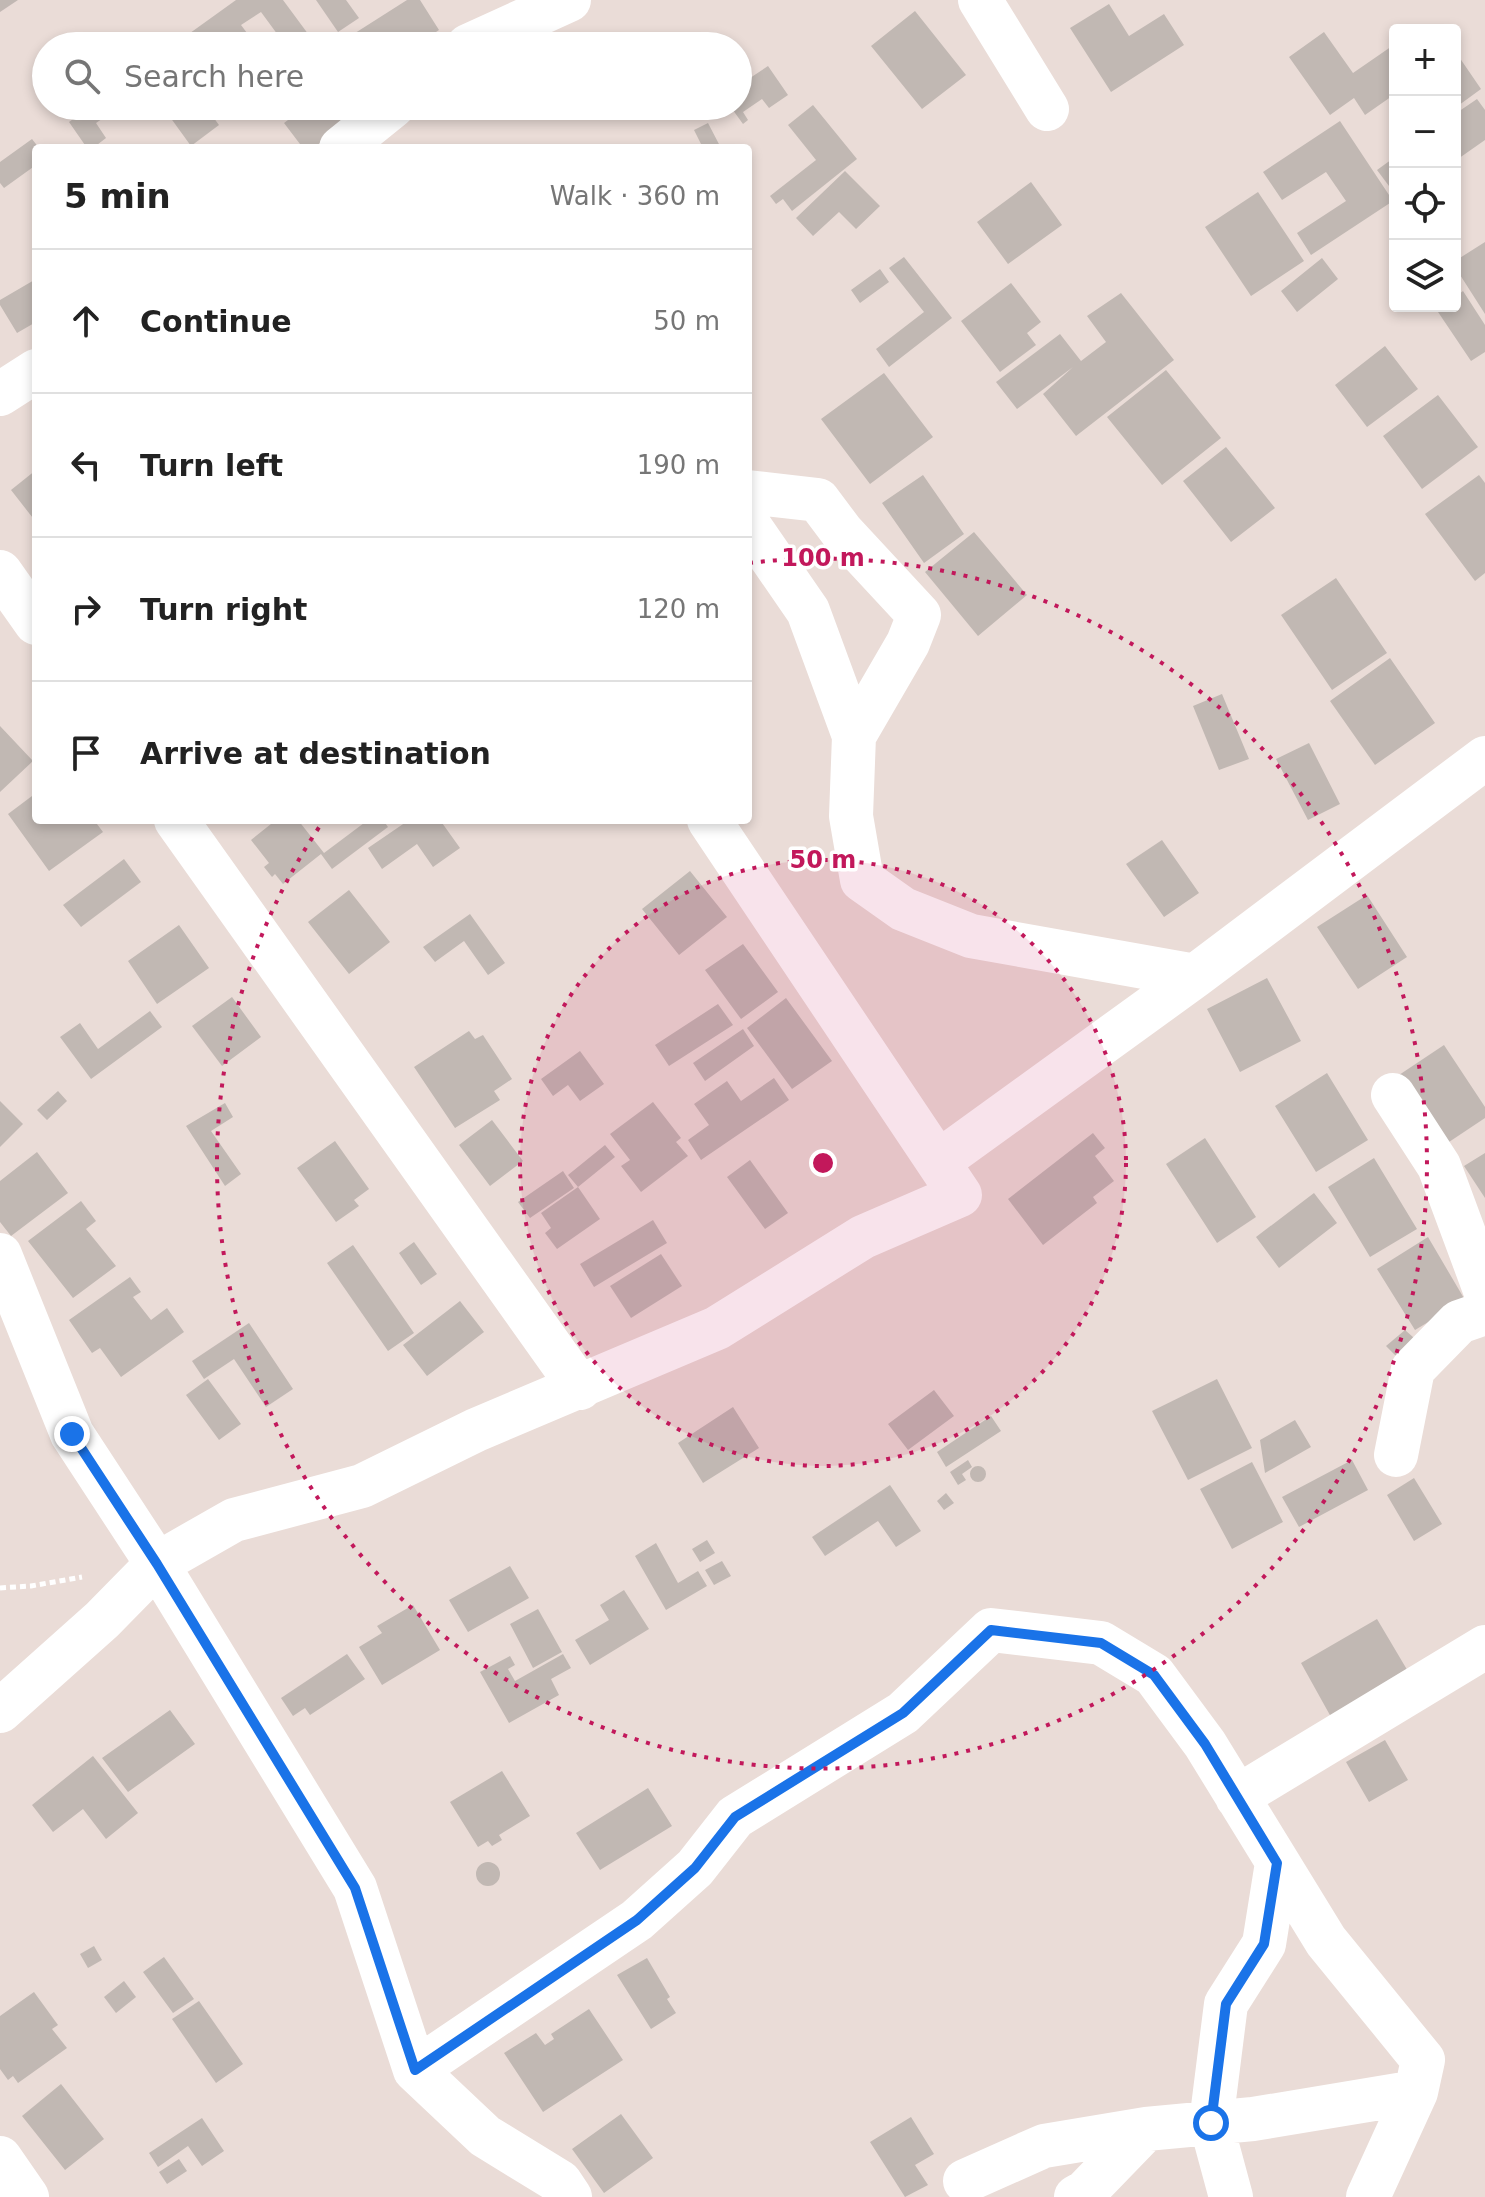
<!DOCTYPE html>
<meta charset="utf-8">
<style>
:root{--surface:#fff;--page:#f6f6f6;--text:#222;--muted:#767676;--line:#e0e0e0}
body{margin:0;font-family:"DejaVu Sans",sans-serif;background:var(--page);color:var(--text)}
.controls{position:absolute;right:24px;top:24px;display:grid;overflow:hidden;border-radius:8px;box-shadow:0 4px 12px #0003}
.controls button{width:72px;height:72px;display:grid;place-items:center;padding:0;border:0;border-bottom:2px solid var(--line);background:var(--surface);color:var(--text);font:40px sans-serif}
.stop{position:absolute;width:24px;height:24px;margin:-18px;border:6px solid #1a73e8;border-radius:50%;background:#fff}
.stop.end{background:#1a73e8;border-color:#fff;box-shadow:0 2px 8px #0008}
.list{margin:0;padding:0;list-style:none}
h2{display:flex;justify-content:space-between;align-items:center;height:104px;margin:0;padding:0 32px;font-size:34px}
h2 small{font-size:26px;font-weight:400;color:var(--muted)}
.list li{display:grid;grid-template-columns:52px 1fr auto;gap:24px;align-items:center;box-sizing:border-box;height:144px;padding:0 32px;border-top:2px solid var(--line)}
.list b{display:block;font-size:30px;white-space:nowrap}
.list em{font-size:26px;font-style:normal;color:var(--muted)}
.icon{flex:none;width:44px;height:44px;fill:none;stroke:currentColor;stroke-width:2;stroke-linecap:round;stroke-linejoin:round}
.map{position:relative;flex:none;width:1485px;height:2197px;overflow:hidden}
.search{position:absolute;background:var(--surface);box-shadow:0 4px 12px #0003;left:32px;top:32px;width:720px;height:88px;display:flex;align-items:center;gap:20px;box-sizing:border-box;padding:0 28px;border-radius:44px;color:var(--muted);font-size:30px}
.panel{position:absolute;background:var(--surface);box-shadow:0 4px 12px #0003;left:32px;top:144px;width:720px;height:680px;border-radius:8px}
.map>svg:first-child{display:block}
</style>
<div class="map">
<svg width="1485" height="2197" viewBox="0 0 1485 2197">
<rect width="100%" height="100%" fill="#eadcd7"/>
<path fill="#c1b8b3" d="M 0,0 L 18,0 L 0,12 Z
M 236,0 L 283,0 L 317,46 L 286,46 L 261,12 L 241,25 L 253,41 L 246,46 L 218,46 L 212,38 L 202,46 L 172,46 Z
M 316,0 L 346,0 L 359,18 L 338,32 Z
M 407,0 L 420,0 L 439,30 L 415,46 L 343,46 L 341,42 Z
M 1109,4 L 1129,36 L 1164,14 L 1184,45 L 1111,92 L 1070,28 Z
M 915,11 L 966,75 L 922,109 L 871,46 Z
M 1324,32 L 1353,73 L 1395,44 L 1395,94 L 1365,115 L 1354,98 L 1330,115 L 1289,57 Z
M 1455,51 L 1481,89 L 1455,108 Z
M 768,66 L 788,95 L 769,108 L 762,99 L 743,112 L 748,120 L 743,124 L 730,106 L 738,106 L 738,86 Z
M 1477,99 L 1485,110 L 1485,140 L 1455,161 L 1455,114 Z
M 813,105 L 857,159 L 792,211 L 783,199 L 776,204 L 770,196 L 816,160 L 788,125 Z
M 91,106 L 121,106 L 96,123 L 106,138 L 93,148 L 87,148 L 69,122 Z
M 122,106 L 146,106 L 148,109 L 132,119 Z
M 162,106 L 205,106 L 219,125 L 191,146 Z
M 290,106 L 361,106 L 365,111 L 313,148 L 303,148 L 284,123 L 296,114 Z
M 1340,121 L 1393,201 L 1311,255 L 1297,233 L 1346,201 L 1326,172 L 1282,200 L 1263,172 Z
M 708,123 L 721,148 L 703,148 L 694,130 Z
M 32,139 L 39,148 L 36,148 L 36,165 L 4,188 L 0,183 L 0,162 Z
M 1395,157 L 1395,194 L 1377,170 Z
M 845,171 L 880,206 L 856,229 L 839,212 L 813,236 L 796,218 Z
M 1031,182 L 1062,225 L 1008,264 L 977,222 Z
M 1258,192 L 1304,261 L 1251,296 L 1205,227 Z
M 1485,242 L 1485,314 L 1455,267 L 1455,261 Z
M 904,257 L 952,318 L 889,367 L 876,349 L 924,312 L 889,268 Z
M 1322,258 L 1338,279 L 1297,312 L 1281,291 Z
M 880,269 L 889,282 L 860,303 L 851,290 Z
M 36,279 L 36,322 L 17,333 L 0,305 L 0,300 Z
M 1011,283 L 1041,322 L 1027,333 L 1036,345 L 1000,372 L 961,321 Z
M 1463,291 L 1485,325 L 1485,352 L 1471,361 L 1436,309 L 1441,306 L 1455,306 L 1455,297 Z
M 1121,293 L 1174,360 L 1076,436 L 1043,394 L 1073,367 L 1017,409 L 996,382 L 1060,334 L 1081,361 L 1106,342 L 1087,316 Z
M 1385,346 L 1418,389 L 1367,427 L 1335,385 Z
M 1166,370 L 1221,438 L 1162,485 L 1107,417 Z
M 884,373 L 933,437 L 870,484 L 821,419 Z
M 1438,395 L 1478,447 L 1422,489 L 1383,436 Z
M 1226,447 L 1275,508 L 1231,542 L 1183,481 Z
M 36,470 L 36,522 L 11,490 Z
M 923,475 L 964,534 L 924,563 L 882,503 Z
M 1479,475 L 1485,483 L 1485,573 L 1475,581 L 1425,514 Z
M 974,532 L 1027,595 L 978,636 L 925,572 Z
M 1336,578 L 1387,653 L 1332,690 L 1281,615 Z
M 1390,658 L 1435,723 L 1375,765 L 1330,701 Z
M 1222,694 L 1249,759 L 1219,770 L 1193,706 Z
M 0,726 L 33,761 L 0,792 Z
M 1309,743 L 1340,804 L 1308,820 L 1276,759 Z
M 36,793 L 36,820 L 94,820 L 103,832 L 49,871 L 8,814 Z
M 276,820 L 298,820 L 324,853 L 368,820 L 383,820 L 388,827 L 332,869 L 321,854 L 283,884 L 275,874 L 272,877 L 264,867 L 269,863 L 251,840 Z
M 409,820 L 440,820 L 460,848 L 433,867 L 417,844 L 382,869 L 368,848 Z
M 1162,840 L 1199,893 L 1164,917 L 1126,864 Z
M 124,859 L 141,882 L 81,927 L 63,905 Z
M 690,871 L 727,917 L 679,955 L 642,909 Z
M 349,890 L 390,942 L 349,974 L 308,922 Z
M 1367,895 L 1407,957 L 1358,989 L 1317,927 Z
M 470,914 L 505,963 L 488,975 L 464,941 L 435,962 L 423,947 Z
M 179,925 L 209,968 L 157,1004 L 128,961 Z
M 743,944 L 778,992 L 741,1019 L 705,970 Z
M 1267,978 L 1301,1041 L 1240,1072 L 1207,1009 Z
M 232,997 L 261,1037 L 222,1066 L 192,1026 Z
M 786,998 L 832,1061 L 792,1089 L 747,1028 Z
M 718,1004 L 733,1025 L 669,1066 L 655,1045 Z
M 150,1011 L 162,1027 L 91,1079 L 60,1037 L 80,1023 L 98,1049 Z
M 743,1029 L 754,1046 L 705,1081 L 693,1063 Z
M 469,1031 L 475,1039 L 483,1035 L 512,1079 L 494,1091 L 500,1100 L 455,1128 L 414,1067 Z
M 1444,1045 L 1485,1107 L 1485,1118 L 1446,1144 L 1399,1075 Z
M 580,1051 L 604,1084 L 580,1101 L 568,1085 L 553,1096 L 541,1079 Z
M 1327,1073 L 1368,1140 L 1316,1172 L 1275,1106 Z
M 774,1078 L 789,1100 L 701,1160 L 688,1140 L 709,1125 L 694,1104 L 727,1081 L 741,1101 Z
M 58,1091 L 67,1101 L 47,1120 L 37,1110 Z
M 0,1101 L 23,1124 L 0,1147 Z
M 653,1102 L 681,1138 L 676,1142 L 688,1156 L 641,1192 L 621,1166 L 630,1160 L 610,1134 Z
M 225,1103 L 233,1117 L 211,1131 L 241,1174 L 225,1186 L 186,1126 Z
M 492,1120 L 523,1161 L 490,1186 L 459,1145 Z
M 1093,1133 L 1105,1148 L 1095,1156 L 1114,1181 L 1093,1197 L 1097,1203 L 1043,1245 L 1008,1199 Z
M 1205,1138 L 1256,1217 L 1217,1243 L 1166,1164 Z
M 335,1141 L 369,1189 L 354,1200 L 359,1206 L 336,1222 L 297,1168 Z
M 605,1145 L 615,1157 L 578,1187 L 568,1175 Z
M 37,1152 L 68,1193 L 11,1236 L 0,1222 L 0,1181 Z
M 1485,1153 L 1485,1198 L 1464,1166 Z
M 1374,1158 L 1417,1229 L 1370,1257 L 1328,1187 Z
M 750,1160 L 788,1213 L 765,1229 L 727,1177 Z
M 563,1171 L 574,1188 L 530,1218 L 518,1202 Z
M 578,1187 L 600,1219 L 557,1249 L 545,1233 L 551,1228 L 541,1213 Z
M 1314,1193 L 1337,1223 L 1279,1268 L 1256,1237 Z
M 81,1201 L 96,1221 L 86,1229 L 116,1266 L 73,1298 L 28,1241 Z
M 653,1220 L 667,1243 L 594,1287 L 580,1264 Z
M 1428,1237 L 1465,1300 L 1415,1330 L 1377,1269 Z
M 414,1242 L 437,1274 L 421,1285 L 399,1253 Z
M 353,1245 L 414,1333 L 388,1351 L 327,1263 Z
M 661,1254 L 682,1286 L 631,1318 L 610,1286 Z
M 130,1277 L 141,1292 L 133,1297 L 151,1320 L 167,1308 L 184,1332 L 121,1377 L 100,1348 L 92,1353 L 69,1320 Z
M 460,1301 L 484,1332 L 427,1376 L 403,1345 Z
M 249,1323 L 293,1389 L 266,1407 L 234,1359 L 204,1379 L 192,1361 Z
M 1405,1330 L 1422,1345 L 1401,1361 L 1386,1346 Z
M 208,1379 L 241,1424 L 219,1440 L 186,1395 Z
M 1217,1379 L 1252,1448 L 1188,1480 L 1152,1411 Z
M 934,1390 L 954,1416 L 908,1450 L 888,1424 Z
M 733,1407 L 759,1448 L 703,1483 L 678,1443 Z
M 991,1416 L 1001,1431 L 946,1467 L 937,1452 Z
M 1295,1420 L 1311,1447 L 1265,1473 L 1260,1440 Z
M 968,1460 L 972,1467 L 962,1474 L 966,1480 L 958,1485 L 950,1472 Z
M 1352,1460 L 1368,1490 L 1299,1527 L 1282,1497 Z
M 1252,1462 L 1283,1522 L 1232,1549 L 1200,1489 Z
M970 1474a8 8 0 1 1 16 0a8 8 0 1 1-16 0Z
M 1414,1478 L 1442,1524 L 1414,1541 L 1387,1495 Z
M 890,1485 L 921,1531 L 896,1547 L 878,1521 L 825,1556 L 812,1537 Z
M 946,1493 L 954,1503 L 944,1510 L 937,1501 Z
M 707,1540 L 715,1553 L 700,1562 L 692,1549 Z
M 656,1543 L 678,1583 L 698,1571 L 707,1586 L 666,1610 L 635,1556 Z
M 722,1561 L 731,1576 L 714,1585 L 705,1570 Z
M 510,1566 L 529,1598 L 468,1632 L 449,1600 Z
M 624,1590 L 649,1629 L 590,1665 L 575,1640 L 609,1620 L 600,1605 Z
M 413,1605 L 440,1650 L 382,1685 L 359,1647 L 382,1633 L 377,1626 Z
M 538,1609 L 562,1652 L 533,1668 L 510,1624 Z
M 1377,1619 L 1409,1673 L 1331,1717 L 1301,1663 Z
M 347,1654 L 365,1679 L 310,1715 L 305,1708 L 293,1716 L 281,1698 Z
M 563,1654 L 571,1668 L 551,1679 L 559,1695 L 509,1723 L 480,1672 L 510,1656 L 515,1665 L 508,1669 L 515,1681 Z
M 170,1710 L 195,1744 L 128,1792 L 102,1758 Z
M 1385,1740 L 1408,1780 L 1369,1802 L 1346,1762 Z
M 93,1756 L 138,1813 L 106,1839 L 83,1809 L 53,1832 L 32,1805 Z
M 502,1771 L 530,1816 L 499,1835 L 502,1840 L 492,1846 L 488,1841 L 478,1847 L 450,1802 Z
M 648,1788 L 672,1826 L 600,1870 L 576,1833 Z
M476 1874a12 12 0 1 1 24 0a12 12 0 1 1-24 0Z
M 94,1946 L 102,1960 L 88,1968 L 80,1954 Z
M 164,1957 L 194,1999 L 173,2013 L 143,1972 Z
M 647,1958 L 670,1997 L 667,1999 L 676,2013 L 651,2029 L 617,1975 Z
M 124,1981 L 136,1997 L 116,2013 L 104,1997 Z
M 34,1992 L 58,2025 L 52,2029 L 67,2048 L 18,2083 L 13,2076 L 8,2080 L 0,2069 L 0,2016 Z
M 199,2001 L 243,2064 L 216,2083 L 172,2019 Z
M 589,2009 L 623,2060 L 543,2112 L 504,2053 L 536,2033 L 545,2045 L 554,2039 L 551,2034 Z
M 61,2084 L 104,2139 L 65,2170 L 22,2116 Z
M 621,2114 L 653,2158 L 604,2193 L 572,2149 Z
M 911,2117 L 934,2154 L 915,2165 L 928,2185 L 905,2197 L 870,2142 Z
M 202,2118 L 224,2151 L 202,2166 L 188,2146 L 158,2167 L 149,2153 Z
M 179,2159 L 187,2171 L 167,2184 L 159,2172 Z"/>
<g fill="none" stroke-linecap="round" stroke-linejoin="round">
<path stroke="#fff" stroke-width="5" stroke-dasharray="6 4" stroke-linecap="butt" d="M 0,1588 L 31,1586 L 82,1577"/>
<path stroke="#fff" stroke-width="44" d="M 980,0 L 1047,109
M 468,46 L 569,0
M 341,148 L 393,106
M 0,394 L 36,371
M 748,492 L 818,500 L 842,532 L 919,615 L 908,643 L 854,736
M 748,524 L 808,611 L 854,736 L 851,816 L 862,880 L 903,909 L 971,936 L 1195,976
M 0,572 L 36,623
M 176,820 L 580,1388
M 1393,1095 L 1439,1166 L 1485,1290
M 938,1162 L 1195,976 L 1485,758
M 0,1255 L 72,1434 L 157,1564 L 355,1888 L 415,2070 L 485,2136 L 560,2182 L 570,2197
M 1396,1455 L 1413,1369 L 1459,1322 L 1485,1313
M 0,1711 L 102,1620 L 157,1564 L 234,1520 L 362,1486 L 476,1430 L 717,1328 L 863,1237 L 960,1195 L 709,820
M 1237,1797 L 1485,1647
M 415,2070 L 637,1920 L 695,1868 L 735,1817 L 903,1713 L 991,1630 L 1101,1643 L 1154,1675 L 1205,1744 L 1326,1941 L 1423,2060 L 1416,2092 L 1253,2119 L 1146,2129 L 1044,2146 L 965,2181
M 0,2158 L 27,2197
M 1076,2197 L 1085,2192 L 1146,2129
M 1231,2197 L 1211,2123 L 1226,2004 L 1264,1944 L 1277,1863
M 1368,2197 L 1416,2092"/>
</g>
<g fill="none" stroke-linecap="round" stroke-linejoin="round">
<path stroke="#1a73e8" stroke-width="10" d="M 72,1434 L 157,1564 L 355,1888 L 415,2070 L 637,1920 L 695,1868 L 735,1817 L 903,1713 L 991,1630 L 1101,1643 L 1154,1675 L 1205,1744 L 1277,1863 L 1264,1944 L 1226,2004 L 1211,2123"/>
</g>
<circle cx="823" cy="1163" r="303" fill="#c2185b" fill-opacity=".12"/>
<g fill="none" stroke="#c2185b" stroke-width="4" stroke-dasharray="4 8">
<circle cx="823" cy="1163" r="303"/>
<path d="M749 563A605 605 0 1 1 324 820"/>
</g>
<circle cx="823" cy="1163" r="12" fill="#c2185b" stroke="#fff" stroke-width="4"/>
<g font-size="24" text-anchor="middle" font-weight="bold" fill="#c2185b" stroke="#fff" stroke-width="7" stroke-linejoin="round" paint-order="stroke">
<text x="823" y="566">100 m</text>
<text x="823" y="868">50 m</text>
</g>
</svg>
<div class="controls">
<button>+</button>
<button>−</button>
<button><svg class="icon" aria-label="locate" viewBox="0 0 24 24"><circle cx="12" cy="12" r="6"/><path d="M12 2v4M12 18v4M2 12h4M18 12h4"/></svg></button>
<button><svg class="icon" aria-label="layers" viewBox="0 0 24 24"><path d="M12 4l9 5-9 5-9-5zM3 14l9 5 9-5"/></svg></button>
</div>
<div class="stop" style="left:1211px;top:2123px"></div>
<div class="stop end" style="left:72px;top:1434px"></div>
<div class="search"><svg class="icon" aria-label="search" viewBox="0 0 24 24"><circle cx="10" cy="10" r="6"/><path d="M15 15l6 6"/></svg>Search here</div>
<section class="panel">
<h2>5 min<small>Walk · 360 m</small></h2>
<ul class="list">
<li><svg class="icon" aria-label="ahead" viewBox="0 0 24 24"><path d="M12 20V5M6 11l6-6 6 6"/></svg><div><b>Continue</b></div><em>50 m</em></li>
<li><svg class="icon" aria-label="left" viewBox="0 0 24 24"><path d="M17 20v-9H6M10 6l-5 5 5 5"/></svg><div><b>Turn left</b></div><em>190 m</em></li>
<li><svg class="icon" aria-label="right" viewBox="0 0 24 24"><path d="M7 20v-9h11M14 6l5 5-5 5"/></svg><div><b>Turn right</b></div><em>120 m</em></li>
<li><svg class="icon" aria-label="arrive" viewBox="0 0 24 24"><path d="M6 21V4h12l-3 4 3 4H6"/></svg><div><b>Arrive at destination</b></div></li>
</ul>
</section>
</div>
